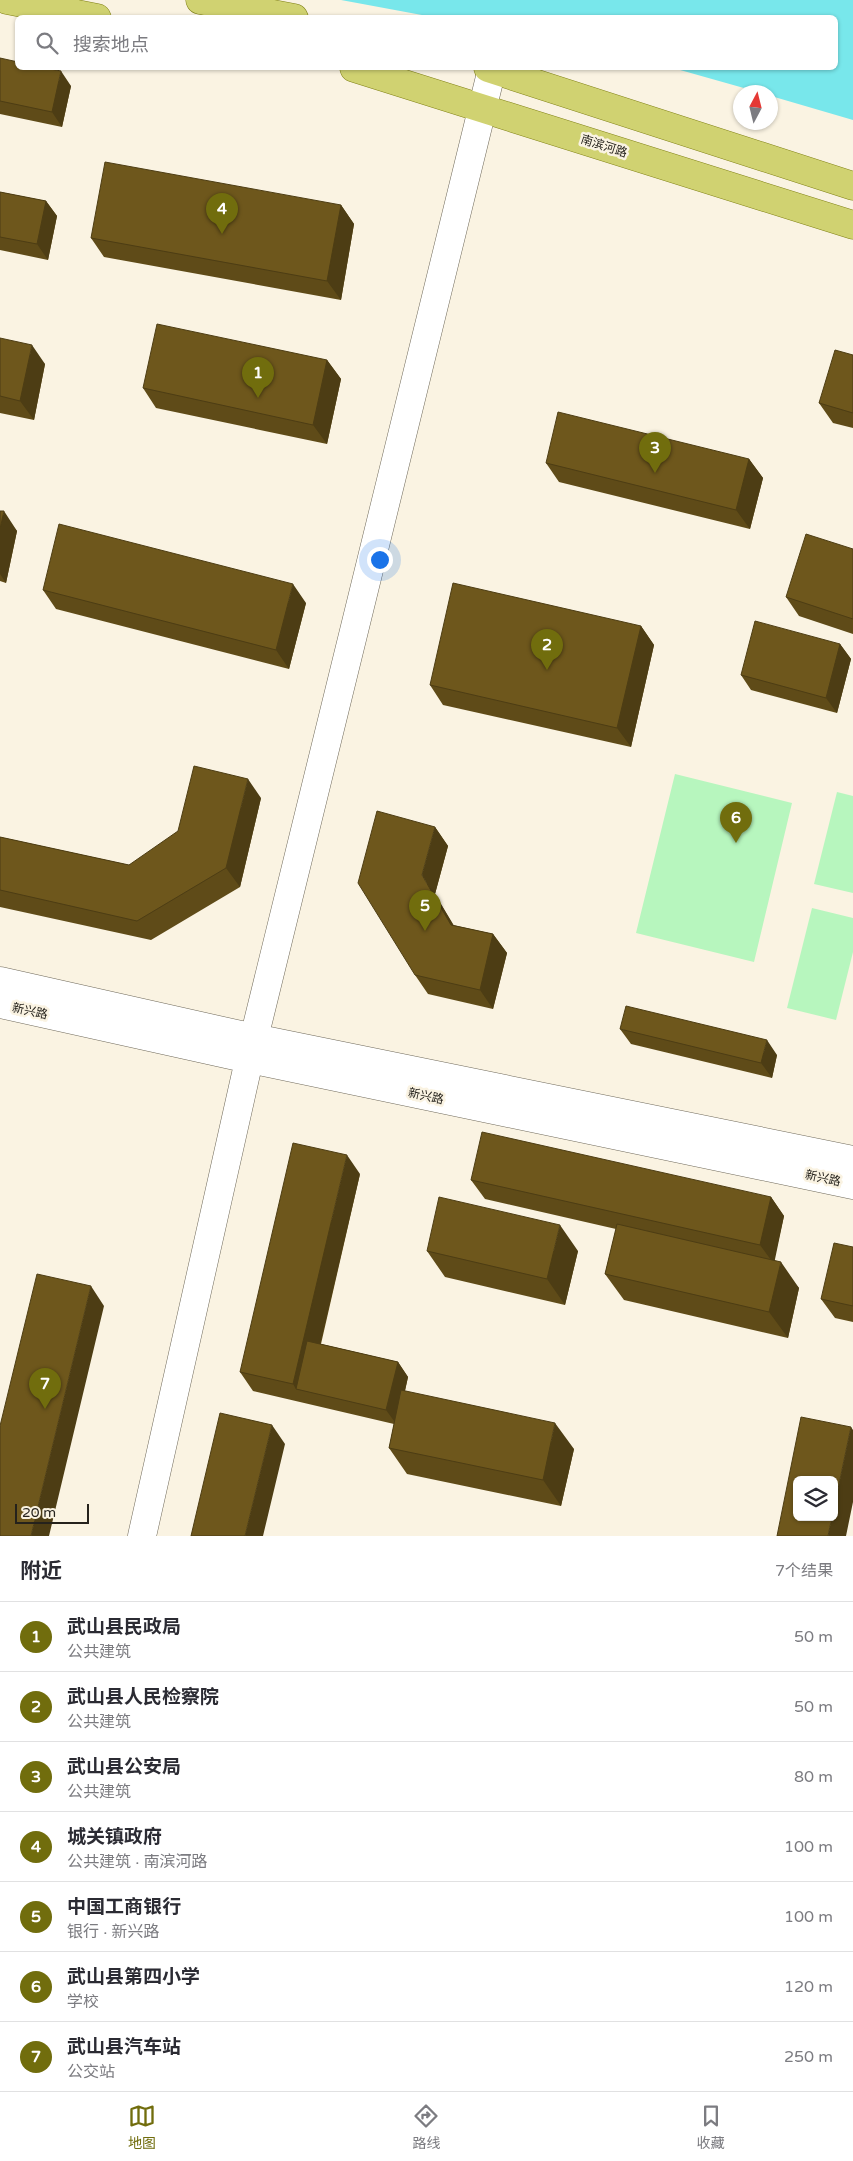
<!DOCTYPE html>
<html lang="zh">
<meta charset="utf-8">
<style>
:root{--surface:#fff;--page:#f2f2f3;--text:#2b2b33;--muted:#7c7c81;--line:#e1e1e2;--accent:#716d0d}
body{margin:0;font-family:"Varela Round","Noto Sans SC",sans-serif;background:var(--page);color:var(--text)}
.controls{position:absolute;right:15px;bottom:15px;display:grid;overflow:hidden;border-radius:8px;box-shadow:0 1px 4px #0004}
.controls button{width:45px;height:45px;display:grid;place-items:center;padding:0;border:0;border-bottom:1px solid var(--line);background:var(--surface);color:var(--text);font:25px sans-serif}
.compass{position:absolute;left:733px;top:85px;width:45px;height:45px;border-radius:50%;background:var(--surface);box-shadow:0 1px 4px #0004;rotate:7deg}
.scale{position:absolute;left:15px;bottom:12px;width:74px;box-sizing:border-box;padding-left:5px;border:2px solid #25221c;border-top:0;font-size:14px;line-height:18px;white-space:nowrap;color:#25221c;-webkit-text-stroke:4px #faf3e2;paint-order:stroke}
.you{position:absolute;left:379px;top:559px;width:18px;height:18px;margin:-12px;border:4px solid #fff;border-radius:50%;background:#1a73e8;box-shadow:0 0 0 8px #1a73e833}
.badge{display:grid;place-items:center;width:32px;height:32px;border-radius:50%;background:var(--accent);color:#fff;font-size:16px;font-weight:700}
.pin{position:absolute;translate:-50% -41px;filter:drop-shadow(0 1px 2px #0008)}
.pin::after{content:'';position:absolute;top:26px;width:18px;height:15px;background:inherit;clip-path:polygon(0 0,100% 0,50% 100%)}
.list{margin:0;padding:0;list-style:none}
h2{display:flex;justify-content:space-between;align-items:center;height:65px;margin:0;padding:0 20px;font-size:21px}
h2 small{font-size:16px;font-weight:400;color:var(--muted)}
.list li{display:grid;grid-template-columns:32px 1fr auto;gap:15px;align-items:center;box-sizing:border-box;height:70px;padding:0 20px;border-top:1px solid var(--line)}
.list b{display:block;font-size:19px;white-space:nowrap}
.list p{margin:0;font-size:16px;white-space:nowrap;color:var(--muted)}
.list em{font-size:16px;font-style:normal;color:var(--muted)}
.icon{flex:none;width:28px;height:28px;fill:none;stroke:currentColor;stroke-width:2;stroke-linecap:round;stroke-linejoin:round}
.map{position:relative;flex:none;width:853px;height:1536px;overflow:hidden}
.search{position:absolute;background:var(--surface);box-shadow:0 1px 4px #0004;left:15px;right:15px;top:15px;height:55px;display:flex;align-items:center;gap:12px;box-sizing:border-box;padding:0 18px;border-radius:8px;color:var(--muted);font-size:19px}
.sheet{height:555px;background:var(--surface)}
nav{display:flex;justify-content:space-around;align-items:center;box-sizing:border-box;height:70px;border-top:1px solid var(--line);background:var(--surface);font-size:14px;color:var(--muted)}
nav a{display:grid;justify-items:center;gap:2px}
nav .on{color:var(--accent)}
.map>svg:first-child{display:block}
</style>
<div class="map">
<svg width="853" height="1536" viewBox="0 0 853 1536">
<rect width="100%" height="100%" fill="#faf3e2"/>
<path fill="#b7f6be" d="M 675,774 L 792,803 L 754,962 L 636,933 Z
M 837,792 L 853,796 L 853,893 L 814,884 Z
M 812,908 L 853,918 L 853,952 L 836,1020 L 787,1008 Z"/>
<path fill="#78e7eb" d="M 341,0 L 853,0 L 853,120 L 771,96 L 770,92 L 758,92 L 673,68 L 836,68 L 836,18 L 438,18 Z"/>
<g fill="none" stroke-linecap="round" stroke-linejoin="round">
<g stroke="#6f695a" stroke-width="29">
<path id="secondary" d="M 0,981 L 254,1038 L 853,1160
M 0,1004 L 249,1059 L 853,1185
M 142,1536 L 254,1038 L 492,69"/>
</g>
<g stroke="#808116" stroke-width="29">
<path id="primary" d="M 7,0 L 97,18
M 200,0 L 294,18
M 354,68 L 853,225
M 488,68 L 853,186"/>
</g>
<use href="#secondary" stroke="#fff" stroke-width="28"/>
<use href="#primary" stroke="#d0d271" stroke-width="28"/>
</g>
<path fill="#5f4b18" d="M 0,58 L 71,86 L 62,127 L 0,114 Z
M 0,192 L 46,201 L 57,216 L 48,260 L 0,250 Z
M 341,205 L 354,224 L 341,300 L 104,257 L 91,238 Z
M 0,338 L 45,364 L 34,420 L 0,413 Z
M 853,355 L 853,428 L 833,423 L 819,403 Z
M 327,360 L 341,379 L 327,444 L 156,408 L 143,388 Z
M 749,459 L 763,478 L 750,529 L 559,482 L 546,463 Z
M 0,511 L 17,531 L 6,583 L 0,581 Z
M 853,549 L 853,634 L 799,616 L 786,597 Z
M 43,590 L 306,603 L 289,669 L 56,609 Z
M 641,626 L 654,645 L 631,747 L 443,705 L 430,685 Z
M 840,644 L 851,659 L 837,713 L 751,690 L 741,675 Z
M 261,798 L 240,887 L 151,940 L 0,907 L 0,837 L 129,865 Z
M 435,827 L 448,846 L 435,894 L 453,925 L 493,934 L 507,953 L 493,1009 L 428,994 L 415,975 Z
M 620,1029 L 777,1055 L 772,1078 L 631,1044 Z
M 360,1174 L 321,1344 L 398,1362 L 408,1377 L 405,1391 L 574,1449 L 561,1506 L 407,1474 L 389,1448 L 394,1424 L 253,1391 L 240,1372 Z
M 471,1180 L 771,1197 L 784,1216 L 774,1260 L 799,1288 L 788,1338 L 624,1300 L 605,1274 L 616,1229 L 485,1199 Z
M 853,1247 L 853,1322 L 835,1318 L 821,1299 Z
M 427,1251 L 578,1251 L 565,1305 L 445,1277 Z"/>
<path fill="#4d3d14" d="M 61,71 L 71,86 L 62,127 L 52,112 Z
M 46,201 L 57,216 L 48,260 L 37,244 Z
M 341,205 L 354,224 L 341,300 L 327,281 Z
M 32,345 L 45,364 L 34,420 L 20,401 Z
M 327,360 L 341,379 L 327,444 L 313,425 Z
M 749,459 L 763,478 L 750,529 L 736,510 Z
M 4,511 L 17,531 L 6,583 L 0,574 L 0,529 Z
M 293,584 L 306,603 L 289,669 L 276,650 Z
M 641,626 L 654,645 L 631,747 L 617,728 Z
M 840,644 L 851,659 L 837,713 L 826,698 Z
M 248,779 L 261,798 L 240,887 L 226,868 Z
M 435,827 L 448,846 L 435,894 L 465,944 L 451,925 L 422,875 Z
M 493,934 L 507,953 L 493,1009 L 480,990 Z
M 767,1040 L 777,1055 L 772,1078 L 761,1063 Z
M 347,1155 L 360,1174 L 309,1392 L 296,1389 L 293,1384 Z
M 771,1197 L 784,1216 L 774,1264 L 760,1245 Z
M 560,1225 L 578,1251 L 565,1305 L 547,1279 Z
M 781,1262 L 799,1288 L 788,1338 L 769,1312 Z
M 91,1286 L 104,1306 L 49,1536 L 31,1536 Z
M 398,1362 L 408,1377 L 397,1425 L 386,1410 Z
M 555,1423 L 574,1449 L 561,1506 L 543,1480 Z
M 272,1425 L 285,1444 L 263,1536 L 245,1536 Z
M 851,1427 L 853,1430 L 853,1502 L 846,1536 L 828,1536 L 832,1517 L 834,1517 L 834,1508 Z"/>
<path fill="#6e571c" stroke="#4d3d14" d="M 0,58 L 18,62 L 18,68 L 45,68 L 61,71 L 52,112 L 0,101 Z
M 105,162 L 341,205 L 327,281 L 91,238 Z
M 0,192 L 46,201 L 37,244 L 0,237 Z
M 157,324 L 327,360 L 313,425 L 143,388 Z
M 0,338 L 32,345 L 20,401 L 0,396 Z
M 835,350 L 853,355 L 853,413 L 819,403 Z
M 558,412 L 749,459 L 736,510 L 546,463 Z
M 0,511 L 4,511 L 0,529 Z
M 59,524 L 293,584 L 276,650 L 43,590 Z
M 806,534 L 853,549 L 853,619 L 786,597 Z
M 453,583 L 641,626 L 617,728 L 430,685 Z
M 755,621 L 840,644 L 826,698 L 741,675 Z
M 194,766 L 248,779 L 226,868 L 137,921 L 0,890 L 0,837 L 129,865 L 178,831 Z
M 377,811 L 435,827 L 422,875 L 451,925 L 493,934 L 480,990 L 415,975 L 358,883 Z
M 626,1006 L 767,1040 L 761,1063 L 620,1029 Z
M 482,1132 L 771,1197 L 760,1245 L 471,1180 Z
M 293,1143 L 347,1155 L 293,1384 L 240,1372 Z
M 439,1197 L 560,1225 L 547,1279 L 427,1251 Z
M 617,1224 L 781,1262 L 769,1312 L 605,1274 Z
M 834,1243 L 853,1247 L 853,1306 L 821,1299 Z
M 37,1274 L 91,1286 L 31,1536 L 0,1536 L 0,1426 Z
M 307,1341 L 398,1362 L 386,1410 L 296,1389 Z
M 401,1390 L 555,1423 L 543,1480 L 389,1448 Z
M 220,1413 L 272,1425 L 245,1536 L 191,1536 Z
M 801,1417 L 851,1427 L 834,1508 L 834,1480 L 797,1480 L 797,1517 L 832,1517 L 828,1536 L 777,1536 Z"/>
<g text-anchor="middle" stroke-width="5" stroke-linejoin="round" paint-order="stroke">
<g font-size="12" fill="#25221c" stroke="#faf3e2">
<text transform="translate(604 146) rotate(18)" y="4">南滨河路</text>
<text transform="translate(30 1011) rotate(12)" y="4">新兴路</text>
<text transform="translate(426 1096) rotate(12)" y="4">新兴路</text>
<text transform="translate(823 1178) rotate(12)" y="4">新兴路</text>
</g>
</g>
</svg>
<div class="controls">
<button><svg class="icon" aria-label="layers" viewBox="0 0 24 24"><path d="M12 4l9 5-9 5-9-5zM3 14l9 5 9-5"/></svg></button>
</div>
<svg class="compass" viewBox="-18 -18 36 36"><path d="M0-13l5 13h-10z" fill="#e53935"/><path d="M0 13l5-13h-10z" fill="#7c7c81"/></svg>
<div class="scale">20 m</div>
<div class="you"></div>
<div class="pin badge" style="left:258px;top:398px">1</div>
<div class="pin badge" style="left:547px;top:670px">2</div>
<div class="pin badge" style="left:655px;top:473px">3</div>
<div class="pin badge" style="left:222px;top:234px">4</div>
<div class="pin badge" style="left:425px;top:931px">5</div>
<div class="pin badge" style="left:736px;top:843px">6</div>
<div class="pin badge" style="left:45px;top:1409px">7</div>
<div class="search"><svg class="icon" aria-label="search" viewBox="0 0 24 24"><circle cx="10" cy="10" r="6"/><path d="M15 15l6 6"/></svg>搜索地点</div>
</div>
<section class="sheet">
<h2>附近<small>7个结果</small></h2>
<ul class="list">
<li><span class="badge">1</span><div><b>武山县民政局</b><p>公共建筑</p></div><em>50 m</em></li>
<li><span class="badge">2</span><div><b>武山县人民检察院</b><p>公共建筑</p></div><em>50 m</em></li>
<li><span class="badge">3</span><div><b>武山县公安局</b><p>公共建筑</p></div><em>80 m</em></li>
<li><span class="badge">4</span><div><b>城关镇政府</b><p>公共建筑 · 南滨河路</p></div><em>100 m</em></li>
<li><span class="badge">5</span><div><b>中国工商银行</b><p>银行 · 新兴路</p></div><em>100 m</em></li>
<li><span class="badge">6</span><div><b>武山县第四小学</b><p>学校</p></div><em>120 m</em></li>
<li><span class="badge">7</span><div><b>武山县汽车站</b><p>公交站</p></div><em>250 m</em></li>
</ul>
</section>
<nav>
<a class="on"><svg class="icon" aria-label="map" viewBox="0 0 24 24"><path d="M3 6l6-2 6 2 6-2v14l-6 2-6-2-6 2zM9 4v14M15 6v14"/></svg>地图</a>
<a><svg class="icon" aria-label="directions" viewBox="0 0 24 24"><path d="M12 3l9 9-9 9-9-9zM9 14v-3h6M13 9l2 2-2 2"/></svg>路线</a>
<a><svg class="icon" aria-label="saved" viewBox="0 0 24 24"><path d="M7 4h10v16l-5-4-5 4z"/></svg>收藏</a>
</nav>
